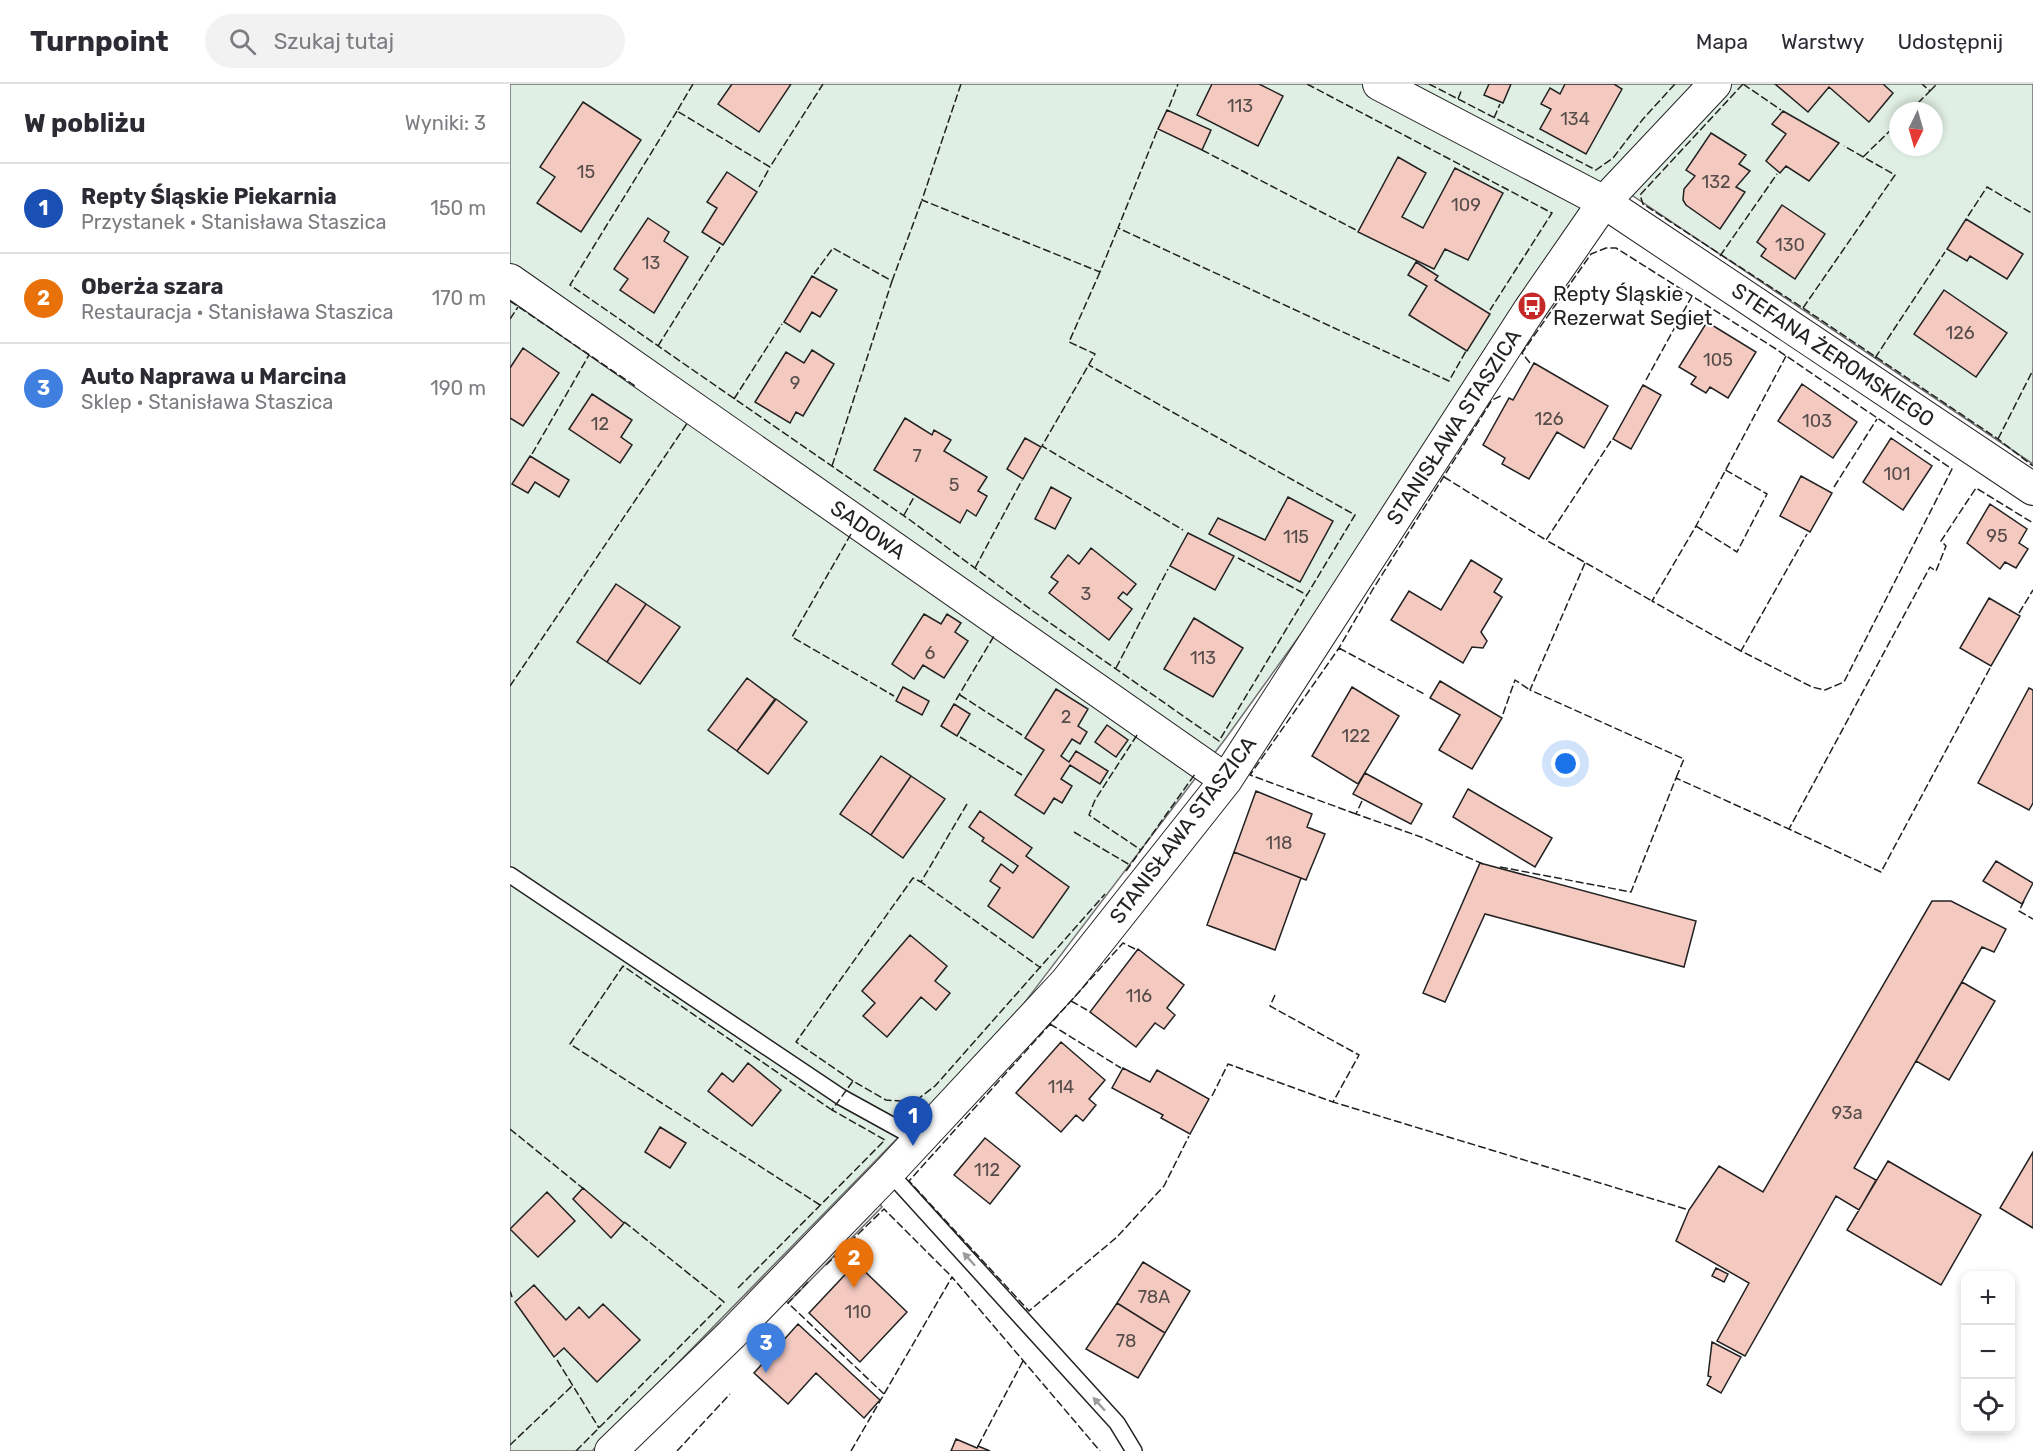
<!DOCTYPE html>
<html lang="pl">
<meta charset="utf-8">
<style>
:root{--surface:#fff;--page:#f2f2f3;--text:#2b2b33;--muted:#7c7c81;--line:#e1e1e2;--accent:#c62828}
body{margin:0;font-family:Rubik,sans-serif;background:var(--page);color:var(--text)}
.controls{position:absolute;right:18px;bottom:18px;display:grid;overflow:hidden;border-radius:12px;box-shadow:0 3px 9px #0003}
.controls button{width:54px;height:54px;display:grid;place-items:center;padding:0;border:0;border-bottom:2px solid var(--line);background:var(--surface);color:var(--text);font:30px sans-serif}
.compass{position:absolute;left:1379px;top:18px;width:54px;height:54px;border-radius:50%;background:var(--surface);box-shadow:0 3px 9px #0003;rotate:185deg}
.you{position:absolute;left:1056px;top:680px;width:21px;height:21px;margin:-15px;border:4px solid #fff;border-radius:50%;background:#1a73e8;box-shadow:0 0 0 9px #1a73e833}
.badge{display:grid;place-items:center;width:39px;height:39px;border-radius:50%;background:var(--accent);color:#fff;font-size:20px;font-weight:700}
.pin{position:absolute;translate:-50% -50px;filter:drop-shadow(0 2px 3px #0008)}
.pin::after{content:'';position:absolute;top:32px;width:21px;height:18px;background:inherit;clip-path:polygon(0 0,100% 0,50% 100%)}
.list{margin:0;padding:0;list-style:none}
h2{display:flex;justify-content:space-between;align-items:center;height:78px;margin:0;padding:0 24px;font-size:26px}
h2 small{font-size:20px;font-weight:400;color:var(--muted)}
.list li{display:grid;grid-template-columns:39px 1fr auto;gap:18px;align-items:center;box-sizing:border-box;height:90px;padding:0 24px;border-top:2px solid var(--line)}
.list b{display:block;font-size:22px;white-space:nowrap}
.list p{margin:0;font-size:20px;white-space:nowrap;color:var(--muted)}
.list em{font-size:20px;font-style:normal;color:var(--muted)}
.icon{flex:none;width:33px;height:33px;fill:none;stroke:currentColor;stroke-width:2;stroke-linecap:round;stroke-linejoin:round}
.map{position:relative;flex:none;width:1523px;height:1367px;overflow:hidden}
header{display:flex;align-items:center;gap:36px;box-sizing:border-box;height:84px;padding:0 30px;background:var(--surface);border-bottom:2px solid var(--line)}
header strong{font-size:28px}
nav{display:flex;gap:33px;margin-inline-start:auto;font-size:21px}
.search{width:420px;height:54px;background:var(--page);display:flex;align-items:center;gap:15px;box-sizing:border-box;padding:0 21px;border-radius:33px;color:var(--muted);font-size:22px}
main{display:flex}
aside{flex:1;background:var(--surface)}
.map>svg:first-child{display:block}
</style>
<header>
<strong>Turnpoint</strong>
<div class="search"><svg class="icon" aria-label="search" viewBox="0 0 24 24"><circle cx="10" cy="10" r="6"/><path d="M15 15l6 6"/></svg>Szukaj tutaj</div>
<nav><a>Mapa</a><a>Warstwy</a><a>Udostępnij</a></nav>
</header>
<main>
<aside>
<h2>W pobliżu<small>Wyniki: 3</small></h2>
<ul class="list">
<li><span class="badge" style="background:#1a4fb4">1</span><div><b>Repty Śląskie Piekarnia</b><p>Przystanek · Stanisława Staszica</p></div><em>150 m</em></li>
<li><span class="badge" style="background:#e8710a">2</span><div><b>Oberża szara</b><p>Restauracja · Stanisława Staszica</p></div><em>170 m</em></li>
<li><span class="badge" style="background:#3f7fe0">3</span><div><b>Auto Naprawa u Marcina</b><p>Sklep · Stanisława Staszica</p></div><em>190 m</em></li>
</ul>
</aside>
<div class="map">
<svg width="1523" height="1367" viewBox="0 0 1523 1367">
<rect width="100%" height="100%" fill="#fff"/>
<path fill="#e0efe3" stroke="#6f6f6f" stroke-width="1.5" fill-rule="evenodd" d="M 0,0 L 1523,0 L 1523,380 L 1111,104 L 716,654 L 496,943 L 82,1367 L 0,1367 ZM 1388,27 L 1424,27 L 1424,63 L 1388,63 Z"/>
<path fill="#ededed" stroke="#6f6f6f" stroke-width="1.5" d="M 365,1113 L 372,1123 L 278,1219 L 271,1212 Z"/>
<path fill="#f3c9c0" stroke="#222" stroke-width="1.5" d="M 222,0 L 281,0 L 249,48 L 208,20 Z
M 702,0 L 749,0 L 773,12 L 748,62 L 687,31 Z
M 979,0 L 1001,0 L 993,19 L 974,11 Z
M 1055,0 L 1104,0 L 1112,5 L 1076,70 L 1030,45 L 1041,25 L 1031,20 L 1040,4 L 1050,10 Z
M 1265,0 L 1373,0 L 1383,9 L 1359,38 L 1319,3 L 1298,28 Z
M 73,18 L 131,56 L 71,148 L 27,119 L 45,93 L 30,83 Z
M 657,26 L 701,46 L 692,66 L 648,45 Z
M 1273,27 L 1329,59 L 1299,97 L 1276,82 L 1270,89 L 1256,77 L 1276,50 L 1262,40 Z
M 1201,49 L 1236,71 L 1229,80 L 1240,87 L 1226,103 L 1235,108 L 1210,145 L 1176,121 L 1173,116 L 1174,105 L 1185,92 L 1176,86 Z
M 888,73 L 916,89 L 892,133 L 913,144 L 945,84 L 993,109 L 958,176 L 935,165 L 924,185 L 848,148 Z
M 217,88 L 247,108 L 213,161 L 192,148 L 207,124 L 197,118 Z
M 1272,121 L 1315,150 L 1285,195 L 1251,172 L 1256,165 L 1247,158 Z
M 138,134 L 159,148 L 154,157 L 178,173 L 144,229 L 110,206 L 118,195 L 104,185 Z
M 1456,135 L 1513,170 L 1497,195 L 1460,172 L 1457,177 L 1437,165 Z
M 906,178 L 928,192 L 925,196 L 980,230 L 957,267 L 899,231 L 917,202 L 898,191 Z
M 302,192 L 327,206 L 310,233 L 302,228 L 290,248 L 274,238 Z
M 1434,206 L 1497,249 L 1466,293 L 1404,250 Z
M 1197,238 L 1246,268 L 1218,314 L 1200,303 L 1196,309 L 1181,300 L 1186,293 L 1169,283 Z
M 13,264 L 49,289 L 13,342 L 0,334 L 0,284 Z
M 302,266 L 324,280 L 293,332 L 286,328 L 280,339 L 245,318 L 276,268 L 294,279 Z
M 1024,279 L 1098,322 L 1074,364 L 1047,348 L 1019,395 L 992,380 L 995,374 L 973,361 L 999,314 L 1003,316 Z
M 1292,300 L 1347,338 L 1323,374 L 1268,337 Z
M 1133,301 L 1151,311 L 1121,365 L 1103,355 Z
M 82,310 L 122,336 L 111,353 L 122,361 L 110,379 L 59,345 Z
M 395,334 L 422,351 L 424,346 L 441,356 L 434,367 L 477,393 L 468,407 L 477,412 L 466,432 L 457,426 L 450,439 L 364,386 Z
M 515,354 L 531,363 L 513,395 L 497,385 Z
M 1381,354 L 1422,382 L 1393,426 L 1353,398 Z
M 20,372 L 59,396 L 49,413 L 25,398 L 18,409 L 2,400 Z
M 1291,392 L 1322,409 L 1300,448 L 1270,432 Z
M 541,403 L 561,414 L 545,445 L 525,435 Z
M 778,413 L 823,437 L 790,498 L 699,450 L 708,434 L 755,456 Z
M 1480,420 L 1517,445 L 1509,459 L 1518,465 L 1506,484 L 1495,478 L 1490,485 L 1457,459 Z
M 678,449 L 724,472 L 705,506 L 660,482 Z
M 581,464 L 626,500 L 617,511 L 613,508 L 608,514 L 622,525 L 599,556 L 539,509 L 548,498 L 541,493 L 558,471 L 569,480 Z
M 961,476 L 992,495 L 984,508 L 992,513 L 971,548 L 977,557 L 973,564 L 962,563 L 953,579 L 881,536 L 899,507 L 931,526 Z
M 106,500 L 136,520 L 97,578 L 67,558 Z
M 1479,514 L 1510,532 L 1481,582 L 1450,564 Z
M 136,520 L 170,543 L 130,600 L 97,578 Z
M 414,530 L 431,540 L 437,530 L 451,539 L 445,548 L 458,557 L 434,594 L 413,581 L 404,595 L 382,580 Z
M 684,534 L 733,564 L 703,613 L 654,585 Z
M 237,594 L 265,615 L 227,667 L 198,646 Z
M 930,597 L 992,634 L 962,685 L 929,666 L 950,631 L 920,614 Z
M 393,603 L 419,617 L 412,631 L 386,617 Z
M 842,603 L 889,632 L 848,700 L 802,672 Z
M 1519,604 L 1523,606 L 1523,719 L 1519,726 L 1468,699 Z
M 546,605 L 578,625 L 568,642 L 577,648 L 570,660 L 562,655 L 551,672 L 559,678 L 566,667 L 598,687 L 590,700 L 560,681 L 551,695 L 562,702 L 552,719 L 544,714 L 534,730 L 505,711 L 534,666 L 515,654 Z
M 266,615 L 297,638 L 258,690 L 227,667 Z
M 444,620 L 460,630 L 447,652 L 431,642 Z
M 597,641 L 618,656 L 606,673 L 585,658 Z
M 371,672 L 401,692 L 361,751 L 330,730 Z
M 855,689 L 912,720 L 901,740 L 843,710 Z
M 401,692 L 435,715 L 393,774 L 361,751 Z
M 958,705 L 1042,754 L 1025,783 L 943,733 Z
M 746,707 L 802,730 L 797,743 L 815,750 L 796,796 L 724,768 Z
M 470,727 L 522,764 L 516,772 L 559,803 L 523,854 L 478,822 L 490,804 L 480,797 L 491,780 L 503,789 L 508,782 L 472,757 L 474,754 L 459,743 Z
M 724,768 L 791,794 L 765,866 L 697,841 Z
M 1486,777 L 1523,799 L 1512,820 L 1473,797 Z
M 970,779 L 1186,837 L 1174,883 L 975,830 L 935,918 L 913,909 Z
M 1422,817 L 1441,817 L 1496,845 L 1484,868 L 1472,863 L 1344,1084 L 1366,1096 L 1349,1126 L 1326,1112 L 1235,1272 L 1207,1257 L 1239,1199 L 1166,1157 L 1179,1126 L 1209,1082 L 1253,1108 Z
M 400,851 L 437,882 L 425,897 L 440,909 L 426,926 L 411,913 L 377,953 L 353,932 L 365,919 L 352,907 Z
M 628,865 L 674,901 L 657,924 L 665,931 L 654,945 L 645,939 L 626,963 L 580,928 Z
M 1452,898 L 1485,917 L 1439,996 L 1406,977 Z
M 551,958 L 595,996 L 579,1015 L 586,1021 L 573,1037 L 566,1031 L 551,1048 L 506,1009 Z
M 238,979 L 271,1006 L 242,1042 L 198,1007 L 212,989 L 223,998 Z
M 613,984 L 640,998 L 647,986 L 699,1015 L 680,1050 L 651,1034 L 653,1031 L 602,1004 Z
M 150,1043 L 176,1059 L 160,1084 L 135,1068 Z
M 475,1054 L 510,1082 L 480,1120 L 444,1091 Z
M 1523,1068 L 1523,1144 L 1490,1124 Z
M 1378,1077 L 1471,1131 L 1431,1201 L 1337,1146 Z
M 73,1104 L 114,1139 L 101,1154 L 63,1115 Z
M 37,1108 L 65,1137 L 28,1173 L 0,1145 Z
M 633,1178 L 680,1207 L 655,1249 L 607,1219 Z
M 346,1179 L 397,1228 L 350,1278 L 299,1229 Z
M 1206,1184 L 1218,1190 L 1214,1198 L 1202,1192 Z
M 24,1201 L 56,1236 L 69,1223 L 79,1234 L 93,1220 L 130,1256 L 87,1298 L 54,1264 L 44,1273 L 5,1218 Z
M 607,1219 L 655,1249 L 628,1294 L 576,1265 Z
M 288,1240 L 370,1316 L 354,1334 L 306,1289 L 278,1320 L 244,1289 Z
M 1202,1258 L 1231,1273 L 1211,1309 L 1197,1301 L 1201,1293 L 1198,1292 Z
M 446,1355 L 467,1364 L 468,1362 L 480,1367 L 441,1367 Z"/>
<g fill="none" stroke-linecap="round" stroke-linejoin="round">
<g stroke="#222" stroke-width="18">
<path id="lane" d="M 0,791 L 331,1013 L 409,1056
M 379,1088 L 607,1339 L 624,1367"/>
</g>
<g stroke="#222" stroke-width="34">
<path id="street" d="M 869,0 L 1094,118 L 1523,405
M 0,196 L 716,696
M 101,1367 L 222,1250 L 379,1088 L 556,898 L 716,696 L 1020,225 L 1094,118 L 1205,0"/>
</g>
<use href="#lane" stroke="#fff" stroke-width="15"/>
<use href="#street" stroke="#fff" stroke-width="32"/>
<path stroke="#222" stroke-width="1.5" stroke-dasharray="8 3" stroke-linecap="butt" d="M 183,0 L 167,27 L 260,83 L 313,0
M 451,0 L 412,116 L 590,188 L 608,144
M 797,0 L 1042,129 L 980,226
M 919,0 L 1086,86 L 1103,74 L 1133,35 L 1165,0
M 1233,0 L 1130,111 L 1133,120 L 1293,224 L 1488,355 L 1523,382
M 1233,0 L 1271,26
M 1420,7 L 1427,0
M 948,15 L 952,5
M 659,23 L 668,0
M 167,27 L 60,201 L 400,436 L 523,527 L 709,657 L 845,431 L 579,281
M 1400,27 L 1420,7 L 1412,0
M 984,34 L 990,20
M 647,47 L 608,144 L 939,297 L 956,267
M 692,66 L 846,146
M 1353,73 L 1388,39
M 249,103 L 260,83
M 1458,132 L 1477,103 L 1523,130
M 1210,172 L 1267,90
M 590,188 L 559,258 L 585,270 L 532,362 L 673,446
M 304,190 L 323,164 L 382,197 L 322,382
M 382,197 L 412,116
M 0,217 L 125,302
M 1293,224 L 1385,91 L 1334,62
M 0,235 L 8,223
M 148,262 L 210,163
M 1365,274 L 1435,168
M 1020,279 L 1012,269 L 1081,170 L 1096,164 L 1106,164 L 1266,265 L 1442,385 L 1334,598 L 1315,606 L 1302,603 L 1231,567 L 1297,450
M 1136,296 L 1182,212
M 224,315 L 272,240
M 1488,355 L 1523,286
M 1101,357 L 1036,456 L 1142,517
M 22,370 L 79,271
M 934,393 L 1036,456
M 1324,403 L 1367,335
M 394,431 L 404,413
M 1186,442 L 1227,468 L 1257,410 L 1214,385
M 341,450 L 282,553 L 384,612
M 728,474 L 797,511
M 1075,479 L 1020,606 L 1174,675 L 1166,694
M 465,484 L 512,396
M 1509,529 L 1523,506
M 829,564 L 916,611
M 1231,567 L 1142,517 L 1186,442 L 1276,272
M 606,584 L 658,485
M 1480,584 L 1371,788 L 1279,745 L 1420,483 L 1426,487 L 1436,462 L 1431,457 L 1466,404 L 1523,439
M 0,602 L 178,338
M 450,611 L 512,651
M 446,616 L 484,552
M 993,630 L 1005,596 L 1020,606
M 627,651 L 585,716 L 579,731 L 631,766
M 450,653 L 512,691
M 852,717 L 846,730 L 911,753 L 973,780
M 457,720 L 411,798 L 531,884
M 846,730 L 740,691 L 829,564 L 863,505 L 982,316 L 993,311
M 564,748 L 620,781
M 990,783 L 1121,808 L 1166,694 L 1279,745
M 616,787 L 685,690
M 1514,817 L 1509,827 L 1523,835
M 625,865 L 613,859 L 399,1097 L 519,1227 L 607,1153 L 654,1102 L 679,1052
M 765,911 L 760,922 L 849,971 L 823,1018 L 1179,1126
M 561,917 L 577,926
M 540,940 L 611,984
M 343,997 L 286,958 L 403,794 L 411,798
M 702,1012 L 718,980 L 823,1018
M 0,1045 L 75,1106
M 310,1121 L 60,960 L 113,882 L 322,1026
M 316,1181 L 374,1125 L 442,1193
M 298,1198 L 278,1219 L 374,1310
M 228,1204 L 375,1056 L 322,1026 L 343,997 L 376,1016 L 404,1018 L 425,1002 L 595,810
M 0,1207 L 2,1213
M 47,1276 L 89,1344
M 0,1361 L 62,1302
M 468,1362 L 513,1277
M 66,1367 L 214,1218 L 112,1136
M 167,1367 L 220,1310
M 341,1367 L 442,1193 L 590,1367"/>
</g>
<defs><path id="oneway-solid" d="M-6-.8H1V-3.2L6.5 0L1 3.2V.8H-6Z" transform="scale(1.5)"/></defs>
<g fill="#9c9c9c">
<use href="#oneway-solid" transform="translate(459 1175) rotate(-132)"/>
<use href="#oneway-solid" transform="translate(589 1320) rotate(-132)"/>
</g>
<defs>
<g id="bus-disc" transform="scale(1.5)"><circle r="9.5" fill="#c62828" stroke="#fff"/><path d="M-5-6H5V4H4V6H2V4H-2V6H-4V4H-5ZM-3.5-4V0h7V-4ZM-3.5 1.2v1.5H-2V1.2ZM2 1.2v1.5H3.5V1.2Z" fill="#fff"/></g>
</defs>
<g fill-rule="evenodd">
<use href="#bus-disc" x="1022" y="222"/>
</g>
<g text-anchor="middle" stroke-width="4.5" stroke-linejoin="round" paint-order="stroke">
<g font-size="18" fill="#564c4a">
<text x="730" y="28">113</text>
<text x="1065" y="41">134</text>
<text x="76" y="94">15</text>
<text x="1206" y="104">132</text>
<text x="956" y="127">109</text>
<text x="1280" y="167">130</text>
<text x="141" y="185">13</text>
<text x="1450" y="255">126</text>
<text x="1208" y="282">105</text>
<text x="285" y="305">9</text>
<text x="1039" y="341">126</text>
<text x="1307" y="343">103</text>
<text x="90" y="346">12</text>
<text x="407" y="378">7</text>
<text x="1387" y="396">101</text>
<text x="444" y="407">5</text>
<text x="1487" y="458">95</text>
<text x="786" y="459">115</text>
<text x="576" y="516">3</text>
<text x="420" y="575">6</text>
<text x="693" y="580">113</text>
<text x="556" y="639">2</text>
<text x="846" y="658">122</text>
<text x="769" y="765">118</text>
<text x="629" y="918">116</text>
<text x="551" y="1009">114</text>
<text x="1337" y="1035">93a</text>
<text x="477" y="1092">112</text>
<text x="644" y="1219">78A</text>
<text x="348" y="1234">110</text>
<text x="616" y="1263">78</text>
</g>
<g font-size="21" fill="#222" stroke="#fff" text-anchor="start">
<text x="1043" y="217">Repty Śląskie<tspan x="1043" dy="24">Rezerwat Segiet</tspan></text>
</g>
<g font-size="21" fill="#222" stroke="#fff">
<text transform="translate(1323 271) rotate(34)" y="7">STEFANA ŻEROMSKIEGO</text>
<text transform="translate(944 343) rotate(-57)" y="7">STANISŁAWA STASZICA</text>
<text transform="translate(358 446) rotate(35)" y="7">SADOWA</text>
<text transform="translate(673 746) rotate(-53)" y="7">STANISŁAWA STASZICA</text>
</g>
</g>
</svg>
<div class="controls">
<button>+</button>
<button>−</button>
<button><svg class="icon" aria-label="locate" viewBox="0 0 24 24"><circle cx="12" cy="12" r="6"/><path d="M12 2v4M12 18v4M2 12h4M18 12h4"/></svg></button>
</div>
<svg class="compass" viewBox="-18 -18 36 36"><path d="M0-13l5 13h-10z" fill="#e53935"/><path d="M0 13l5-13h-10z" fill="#7c7c81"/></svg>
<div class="you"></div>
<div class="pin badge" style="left:403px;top:1062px;background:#1a4fb4">1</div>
<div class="pin badge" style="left:344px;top:1204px;background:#e8710a">2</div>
<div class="pin badge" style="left:256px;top:1289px;background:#3f7fe0">3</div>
</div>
</main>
